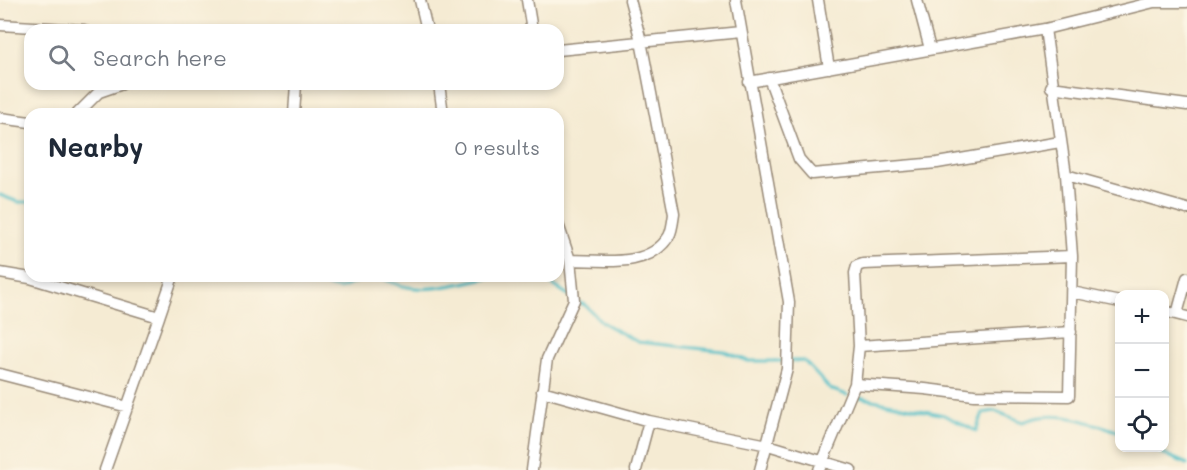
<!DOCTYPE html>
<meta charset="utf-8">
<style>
:root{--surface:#fff;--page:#f2f2f3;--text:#1f2937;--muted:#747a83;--line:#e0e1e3}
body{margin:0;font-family:Mali,sans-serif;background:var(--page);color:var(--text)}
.controls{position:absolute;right:18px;bottom:18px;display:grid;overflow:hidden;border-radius:12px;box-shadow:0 3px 9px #0003}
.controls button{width:54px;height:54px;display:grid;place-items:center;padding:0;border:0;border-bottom:2px solid var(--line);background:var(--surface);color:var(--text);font:30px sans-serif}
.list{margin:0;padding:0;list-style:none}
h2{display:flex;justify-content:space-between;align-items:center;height:78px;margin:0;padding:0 24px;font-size:26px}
h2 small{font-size:20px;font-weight:400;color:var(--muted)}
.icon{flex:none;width:33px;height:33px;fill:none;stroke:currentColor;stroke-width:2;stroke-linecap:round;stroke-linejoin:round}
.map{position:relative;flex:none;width:1187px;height:470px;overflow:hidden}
.search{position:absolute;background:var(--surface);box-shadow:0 3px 9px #0003;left:24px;top:24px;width:540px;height:66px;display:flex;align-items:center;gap:15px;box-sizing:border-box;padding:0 21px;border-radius:18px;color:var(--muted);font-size:22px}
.panel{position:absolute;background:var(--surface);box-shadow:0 3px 9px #0003;left:24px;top:108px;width:540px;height:174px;border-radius:18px}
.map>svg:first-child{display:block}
</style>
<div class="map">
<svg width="1187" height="470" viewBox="0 0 1187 470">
<rect width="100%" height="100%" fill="#fcf5e5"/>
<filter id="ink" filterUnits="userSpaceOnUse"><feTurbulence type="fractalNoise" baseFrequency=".0167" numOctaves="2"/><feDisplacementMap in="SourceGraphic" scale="12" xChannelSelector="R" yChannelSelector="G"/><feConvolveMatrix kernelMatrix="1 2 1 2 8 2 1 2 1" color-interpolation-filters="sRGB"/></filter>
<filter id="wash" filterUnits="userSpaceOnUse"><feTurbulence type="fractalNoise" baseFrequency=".008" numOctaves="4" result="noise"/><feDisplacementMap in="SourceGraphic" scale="24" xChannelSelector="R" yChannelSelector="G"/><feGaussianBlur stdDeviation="1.35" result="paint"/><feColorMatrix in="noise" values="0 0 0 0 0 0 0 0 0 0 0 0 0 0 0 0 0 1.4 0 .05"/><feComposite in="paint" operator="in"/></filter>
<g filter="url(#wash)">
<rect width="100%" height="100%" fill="#f5ebd3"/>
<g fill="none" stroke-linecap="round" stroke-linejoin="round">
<path stroke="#51bfc8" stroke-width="3" d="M 0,195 L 18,202 L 30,202
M 290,276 L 339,289 L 369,276
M 379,276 C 417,300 455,283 496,276
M 539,276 L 570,296
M 577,302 L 585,305 L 603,323 L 638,342 L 723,351 L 748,361 L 804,361 L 830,389 L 847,395
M 854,396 L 944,415 L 976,431 L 983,413 L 995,411 L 1023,422 C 1053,408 1089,422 1120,432
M 1150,448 L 1187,464"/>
</g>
</g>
<g filter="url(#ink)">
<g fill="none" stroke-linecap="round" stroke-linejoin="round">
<g stroke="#988a78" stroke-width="13">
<path id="street" d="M 420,0 L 427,30
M 527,0 L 532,30
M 736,0 L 789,302 L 787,369 L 760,470
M 818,0 L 829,68
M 917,0 L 930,49
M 0,25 L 84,30
M 558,50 L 741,32
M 769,78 L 799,159 L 812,174 L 937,163 L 1060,142
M 749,82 L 1045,29 L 1154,2 L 1187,2
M 439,84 L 443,114
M 1051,87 L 1187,105
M 77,114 L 99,92 L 122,84
M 294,114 L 296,84
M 0,118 L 30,122
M 1066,175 L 1187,209
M 570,260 C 602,260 649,269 669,236 C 672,231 673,221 674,214 L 641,41 L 630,0
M 0,273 L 30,278 L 159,317 L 173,276
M 1072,292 L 1120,302
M 1164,311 L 1187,317
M 1177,314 L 1187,278
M 859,346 L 1071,332
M 0,374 L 128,407
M 855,384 L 925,389 L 974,395 L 1069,396 L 1072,256 L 1066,175 L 1045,29
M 542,391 L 649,421 L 768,445 L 851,470
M 105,470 L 159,317
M 532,470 L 547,359 L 574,300 L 570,260 L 558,224
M 636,470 L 649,421
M 819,470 L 855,384 L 859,346 L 855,273 L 857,266 L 863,264 L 1072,256"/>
</g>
<use href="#street" stroke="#fff" stroke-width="10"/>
</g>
</g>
</svg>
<div class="controls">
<button>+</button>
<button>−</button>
<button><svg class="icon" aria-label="locate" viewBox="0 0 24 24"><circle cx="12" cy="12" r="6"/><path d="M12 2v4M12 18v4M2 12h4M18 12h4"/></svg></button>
</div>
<div class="search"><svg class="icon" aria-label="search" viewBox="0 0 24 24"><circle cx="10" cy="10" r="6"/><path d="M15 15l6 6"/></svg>Search here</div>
<section class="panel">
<h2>Nearby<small>0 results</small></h2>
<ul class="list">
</ul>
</section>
</div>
